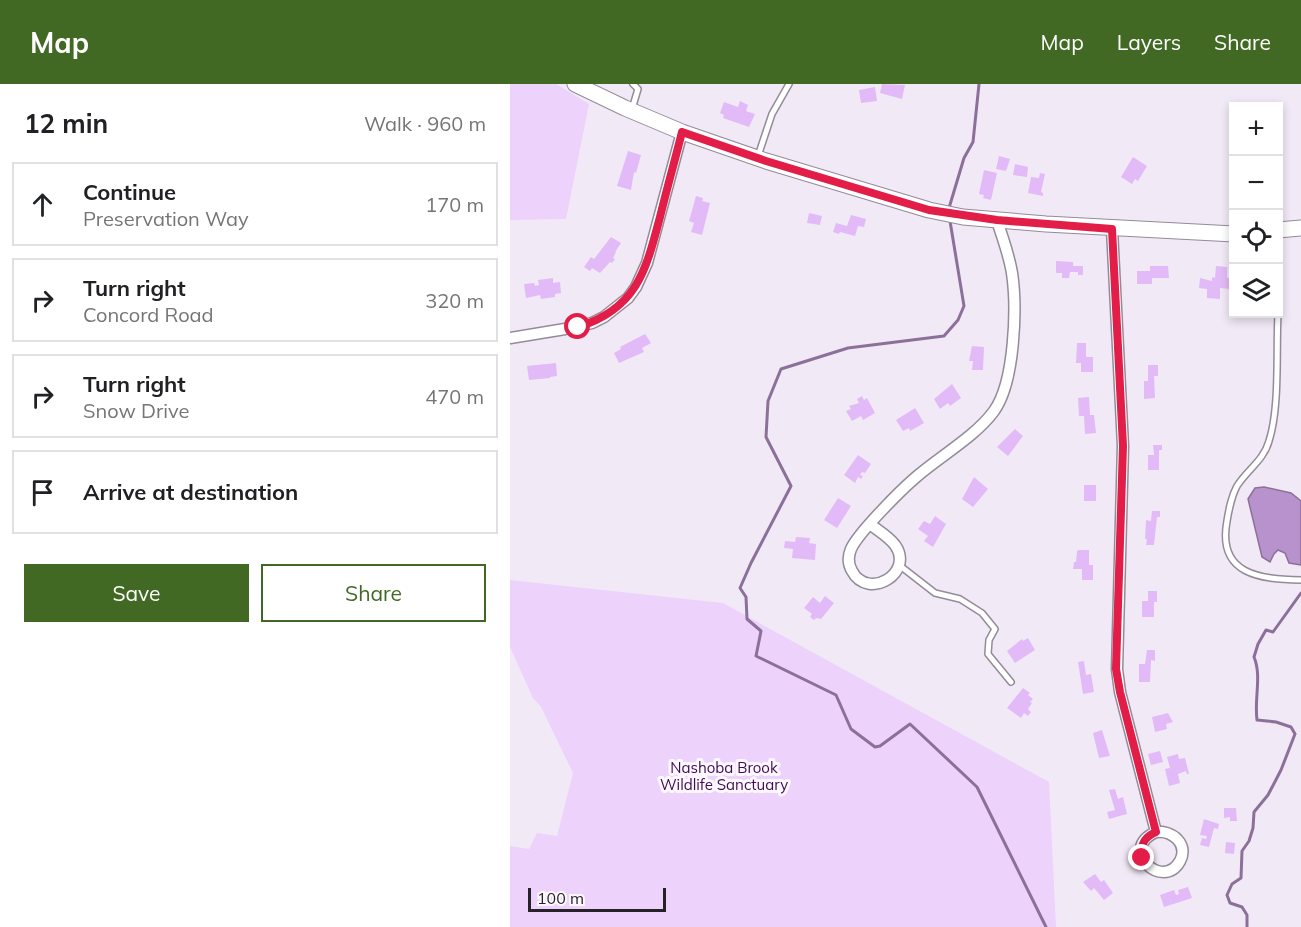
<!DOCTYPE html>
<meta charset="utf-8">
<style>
:root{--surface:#fff;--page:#f2f2f2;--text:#202124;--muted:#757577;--line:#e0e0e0;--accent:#426924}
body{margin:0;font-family:Mulish,sans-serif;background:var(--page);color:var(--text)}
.controls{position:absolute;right:18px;top:18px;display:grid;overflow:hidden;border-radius:0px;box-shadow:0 3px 9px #0003}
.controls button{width:54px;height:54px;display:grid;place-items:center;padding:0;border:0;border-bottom:2px solid var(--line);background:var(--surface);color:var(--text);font:30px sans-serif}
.scale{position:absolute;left:18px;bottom:15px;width:138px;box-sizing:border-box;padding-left:6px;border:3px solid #262227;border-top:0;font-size:16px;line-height:21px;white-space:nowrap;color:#262227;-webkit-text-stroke:4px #fcf8fe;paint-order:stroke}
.stop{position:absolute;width:18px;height:18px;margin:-14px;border:4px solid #e11d48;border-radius:50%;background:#fff}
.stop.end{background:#e11d48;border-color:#fff;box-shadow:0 2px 6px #0008}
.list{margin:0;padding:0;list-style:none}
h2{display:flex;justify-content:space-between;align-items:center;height:78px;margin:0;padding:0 24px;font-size:26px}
h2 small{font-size:20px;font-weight:400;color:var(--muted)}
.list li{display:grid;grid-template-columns:39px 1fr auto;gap:18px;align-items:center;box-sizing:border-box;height:84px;margin:0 12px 12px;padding:0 12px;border:2px solid var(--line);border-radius:0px}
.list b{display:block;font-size:22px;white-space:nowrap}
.list p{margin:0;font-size:20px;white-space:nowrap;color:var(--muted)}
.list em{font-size:20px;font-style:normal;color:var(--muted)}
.actions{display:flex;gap:12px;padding:18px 24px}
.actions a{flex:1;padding:14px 0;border:2px solid var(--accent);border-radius:0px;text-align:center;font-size:21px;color:var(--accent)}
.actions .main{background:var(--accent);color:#fff}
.icon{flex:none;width:33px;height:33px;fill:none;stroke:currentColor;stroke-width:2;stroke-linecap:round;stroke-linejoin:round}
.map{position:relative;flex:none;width:791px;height:843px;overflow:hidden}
header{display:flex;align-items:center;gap:36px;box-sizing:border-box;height:84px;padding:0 30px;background:var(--accent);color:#fff}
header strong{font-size:28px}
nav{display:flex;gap:33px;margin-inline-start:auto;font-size:21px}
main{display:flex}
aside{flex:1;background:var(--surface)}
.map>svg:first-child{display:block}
</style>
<header>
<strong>Map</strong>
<nav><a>Map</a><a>Layers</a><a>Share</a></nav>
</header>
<main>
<aside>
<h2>12 min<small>Walk · 960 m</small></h2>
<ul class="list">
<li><svg class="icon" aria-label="ahead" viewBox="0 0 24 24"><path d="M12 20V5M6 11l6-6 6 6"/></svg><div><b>Continue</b><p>Preservation Way</p></div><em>170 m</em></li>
<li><svg class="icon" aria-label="right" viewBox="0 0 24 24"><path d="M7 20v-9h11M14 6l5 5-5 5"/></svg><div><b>Turn right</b><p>Concord Road</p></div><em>320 m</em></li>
<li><svg class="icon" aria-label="right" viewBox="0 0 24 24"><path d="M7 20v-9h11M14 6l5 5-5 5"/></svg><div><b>Turn right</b><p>Snow Drive</p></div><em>470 m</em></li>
<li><svg class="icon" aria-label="arrive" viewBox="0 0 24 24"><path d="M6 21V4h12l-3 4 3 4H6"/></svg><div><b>Arrive at destination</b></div></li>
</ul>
<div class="actions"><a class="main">Save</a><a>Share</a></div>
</aside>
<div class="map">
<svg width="791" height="843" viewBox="0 0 791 843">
<rect width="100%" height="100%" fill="#f2e9f7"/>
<path fill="#edd2fb" d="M 0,0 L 46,0 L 79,20 L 56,135 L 0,136 Z
M 0,496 L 213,519 L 539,698 L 546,843 L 0,843 L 0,762 L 19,765 L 27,749 L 47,752 L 63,689 L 31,623 L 23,614 L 0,563 Z"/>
<path fill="#b892cc" stroke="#8c709a" stroke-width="1.5" d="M 754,403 L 781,409 L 791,417 L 791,481 L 779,479 L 775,469 L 768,466 L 764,470 L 760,478 L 752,473 L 738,415 L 745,404 Z"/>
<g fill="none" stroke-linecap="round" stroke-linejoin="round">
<path stroke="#8c709a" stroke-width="3" d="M 439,124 L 454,74 L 463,58 L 469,0
M 440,137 L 454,222 L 448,236 L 434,252 L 338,264 L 271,285 L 258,317 L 256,353 L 281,402 L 241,479 L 230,504 L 236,513 L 237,535 L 251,547 L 246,572 L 326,611 L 341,645 L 365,663 L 370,662 L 400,640 L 467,703 L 536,843
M 737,843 L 737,831 L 732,823 L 720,819 L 717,811 L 722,800 L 731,794 L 732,767 L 739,757 L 743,744 L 744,728 L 758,711 L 771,686 L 785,650 L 781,643 L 766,638 L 747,636 C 744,615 752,592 744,573 L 748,560 L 756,546 L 763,548 L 791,509"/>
</g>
<path fill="#e2baf7" d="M 372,0 L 395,1 L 392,15 L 370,9 Z
M 365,3 L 367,17 L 351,19 L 349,6 Z
M 230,17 L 238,21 L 236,27 L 245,30 L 239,43 L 213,34 L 214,31 L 210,29 L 214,18 L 228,23 Z
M 118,67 L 131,71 L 126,89 L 124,88 L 121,106 L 107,102 Z
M 489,72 L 500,75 L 496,87 L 486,85 Z
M 623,73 L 637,82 L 628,97 L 625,95 L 622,100 L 611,93 Z
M 505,80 L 518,83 L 517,93 L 503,91 Z
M 474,86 L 487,89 L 481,116 L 473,114 L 474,111 L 469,110 Z
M 530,89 L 535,90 L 531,108 L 533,109 L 533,112 L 518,109 L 521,93 L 529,94 Z
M 186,112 L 193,114 L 192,117 L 200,119 L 192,151 L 181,148 L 184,139 L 179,137 Z
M 299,129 L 312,132 L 310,141 L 297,139 Z
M 341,131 L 356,135 L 354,143 L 348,142 L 345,152 L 330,148 L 329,150 L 323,148 L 326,139 L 337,142 Z
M 101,153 L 111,159 L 105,168 L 106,168 L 103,174 L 105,175 L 102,179 L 100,178 L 90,189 L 82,184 L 80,187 L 74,183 L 81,173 L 84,175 Z
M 546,177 L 563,178 L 563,182 L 573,182 L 573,191 L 568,191 L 568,188 L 560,188 L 559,194 L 552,194 L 552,189 L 546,189 Z
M 640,182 L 658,182 L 659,194 L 642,194 L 642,200 L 627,200 L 627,187 L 640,187 Z
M 706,182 L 717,183 L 717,194 L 720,194 L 719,205 L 710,204 L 710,215 L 697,214 L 697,205 L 689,204 L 690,194 L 702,197 L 702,193 L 705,194 Z
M 43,194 L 43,199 L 50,198 L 51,209 L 45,210 L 45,213 L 31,215 L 30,211 L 16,214 L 14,200 L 24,199 L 25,202 L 29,201 L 28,196 Z
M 135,250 L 141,259 L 132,264 L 134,268 L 109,279 L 104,269 L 111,265 L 110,263 Z
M 567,259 L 576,259 L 576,273 L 583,273 L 583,288 L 571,288 L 571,279 L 566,279 Z
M 462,262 L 474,263 L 473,286 L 462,286 L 463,277 L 459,277 Z
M 46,279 L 47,292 L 40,293 L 40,294 L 19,296 L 17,282 Z
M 638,281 L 648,281 L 648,292 L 644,292 L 645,314 L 634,315 L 634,297 L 638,297 Z
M 442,300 L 451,314 L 440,322 L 438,319 L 430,325 L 424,315 Z
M 352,312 L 354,316 L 357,314 L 365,329 L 353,336 L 351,332 L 342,337 L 336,327 L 341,325 L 339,322 L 349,319 L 347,315 Z
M 579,313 L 580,331 L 584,331 L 586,349 L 575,350 L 574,332 L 569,332 L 568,314 Z
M 405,324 L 414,339 L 400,347 L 399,344 L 393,347 L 386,336 Z
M 505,345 L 513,352 L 498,372 L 487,363 Z
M 643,361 L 652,361 L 652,366 L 649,366 L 649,386 L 638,386 L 638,371 L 644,371 Z
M 348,371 L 361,380 L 355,389 L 352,388 L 350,391 L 353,392 L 351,395 L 348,393 L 345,399 L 334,391 Z
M 464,393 L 478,405 L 463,423 L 452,415 Z
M 574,401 L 586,401 L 586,417 L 574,417 Z
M 328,414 L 341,422 L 327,444 L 314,436 Z
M 642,427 L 650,427 L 650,433 L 647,433 L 644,461 L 636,461 L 637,455 L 635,455 L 636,436 L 641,437 Z
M 425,432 L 436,440 L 423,463 L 414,457 L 418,452 L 408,445 L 414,437 L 420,440 Z
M 286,453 L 300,454 L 299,459 L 306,460 L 305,476 L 282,474 L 283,465 L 274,464 L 275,457 L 285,458 Z
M 569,466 L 579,466 L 579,481 L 583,481 L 583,496 L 572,496 L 572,485 L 563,485 L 564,478 L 566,478 L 567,467 Z
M 638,507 L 647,507 L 647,518 L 644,518 L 644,533 L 632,533 L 632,517 L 638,517 Z
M 315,512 L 324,519 L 311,535 L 306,534 L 304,536 L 300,533 L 302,530 L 294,524 L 303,513 L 310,519 Z
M 518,554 L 525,566 L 505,579 L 497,567 L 512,555 L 513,557 Z
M 637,566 L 645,566 L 645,577 L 641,576 L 640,598 L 629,598 L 629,580 L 635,580 Z
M 574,577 L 576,591 L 581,590 L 584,608 L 573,610 L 568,578 Z
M 513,604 L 520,609 L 518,611 L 523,615 L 520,618 L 522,619 L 518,625 L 521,628 L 518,632 L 514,629 L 511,634 L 497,624 Z
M 658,629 L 663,638 L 656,640 L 657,645 L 645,648 L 642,633 Z
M 592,646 L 600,672 L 589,674 L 583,649 Z
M 650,667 L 653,678 L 641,681 L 638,670 Z
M 668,670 L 669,675 L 675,674 L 679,690 L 677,690 L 676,687 L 668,690 L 670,699 L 659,702 L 655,685 L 660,684 L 657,673 Z
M 605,705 L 608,715 L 613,713 L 617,730 L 599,735 L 597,728 L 605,726 L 599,706 Z
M 714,724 L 726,724 L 727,737 L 720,737 L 720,733 L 714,734 Z
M 694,735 L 709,740 L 708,745 L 704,744 L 699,763 L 690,761 L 692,754 L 696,755 L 697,752 L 690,751 Z
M 716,758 L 725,759 L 724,770 L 715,769 Z
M 585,790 L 591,798 L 594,796 L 603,809 L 594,816 L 584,804 L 581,807 L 573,798 Z
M 678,803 L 682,814 L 654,823 L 650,811 L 664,806 L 666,811 L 669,810 L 668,806 Z"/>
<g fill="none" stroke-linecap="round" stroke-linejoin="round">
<g stroke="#948b99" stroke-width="8">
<path id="service" d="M 122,25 L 128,5 L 123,0
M 248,72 L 262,30 L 279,0
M 768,210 L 769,149
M 768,230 C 766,267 770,323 759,357 C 754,376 737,386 727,402 C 721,413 719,425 717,437 C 707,491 750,495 791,496
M 389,481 L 425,509 L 450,515 L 472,529 L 485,545 L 479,556 L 478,570 L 501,598"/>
</g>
<g stroke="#948b99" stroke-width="13">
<path id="minor" d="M 602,145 L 613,362 L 607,585 L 610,608 L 646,748 C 607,765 653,808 670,777 C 679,760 662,746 646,748
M 0,254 L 55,245 L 82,239 L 94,233 L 118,214 L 126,203 L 137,179 L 172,48
M 361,441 C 369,447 379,453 385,461 C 405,489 358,517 342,487 C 338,480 338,472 341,465 C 348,449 390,407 405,394 C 430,372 465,353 484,327 C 505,298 507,223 502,189 C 499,171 493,154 487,137"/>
</g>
<g stroke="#948b99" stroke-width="17">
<path id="secondary" d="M 65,0 L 115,24 L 172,48 L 256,77 L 419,126 L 453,133 L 536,140 L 724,150
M 768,146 L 791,144"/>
</g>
<use href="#service" stroke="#fff" stroke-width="5"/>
<use href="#minor" stroke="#fff" stroke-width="10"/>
<use href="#secondary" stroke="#fff" stroke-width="15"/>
</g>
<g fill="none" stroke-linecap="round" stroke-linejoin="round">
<path stroke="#e11d48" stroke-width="8" d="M 68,243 C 127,225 136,186 150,133 C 157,104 165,76 172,48 L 256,77 L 419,126 L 487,136 L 602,145 L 613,362 L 606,585 L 610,608 L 646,748 C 634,753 630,761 632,774"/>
</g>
<g text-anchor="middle" stroke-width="6" stroke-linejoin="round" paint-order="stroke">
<g font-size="15" fill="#3f0c53" stroke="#fcf8fe">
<text x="214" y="689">Nashoba Brook<tspan x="214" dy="17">Wildlife Sanctuary</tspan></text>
</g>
</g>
</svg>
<div class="controls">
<button>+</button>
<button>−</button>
<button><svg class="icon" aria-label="locate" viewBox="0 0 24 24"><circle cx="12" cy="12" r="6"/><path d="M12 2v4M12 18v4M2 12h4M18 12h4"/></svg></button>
<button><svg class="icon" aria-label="layers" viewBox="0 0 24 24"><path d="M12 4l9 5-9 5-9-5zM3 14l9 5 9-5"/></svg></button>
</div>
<div class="scale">100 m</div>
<div class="stop" style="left:68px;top:243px"></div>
<div class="stop end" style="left:632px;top:774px"></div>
</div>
</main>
